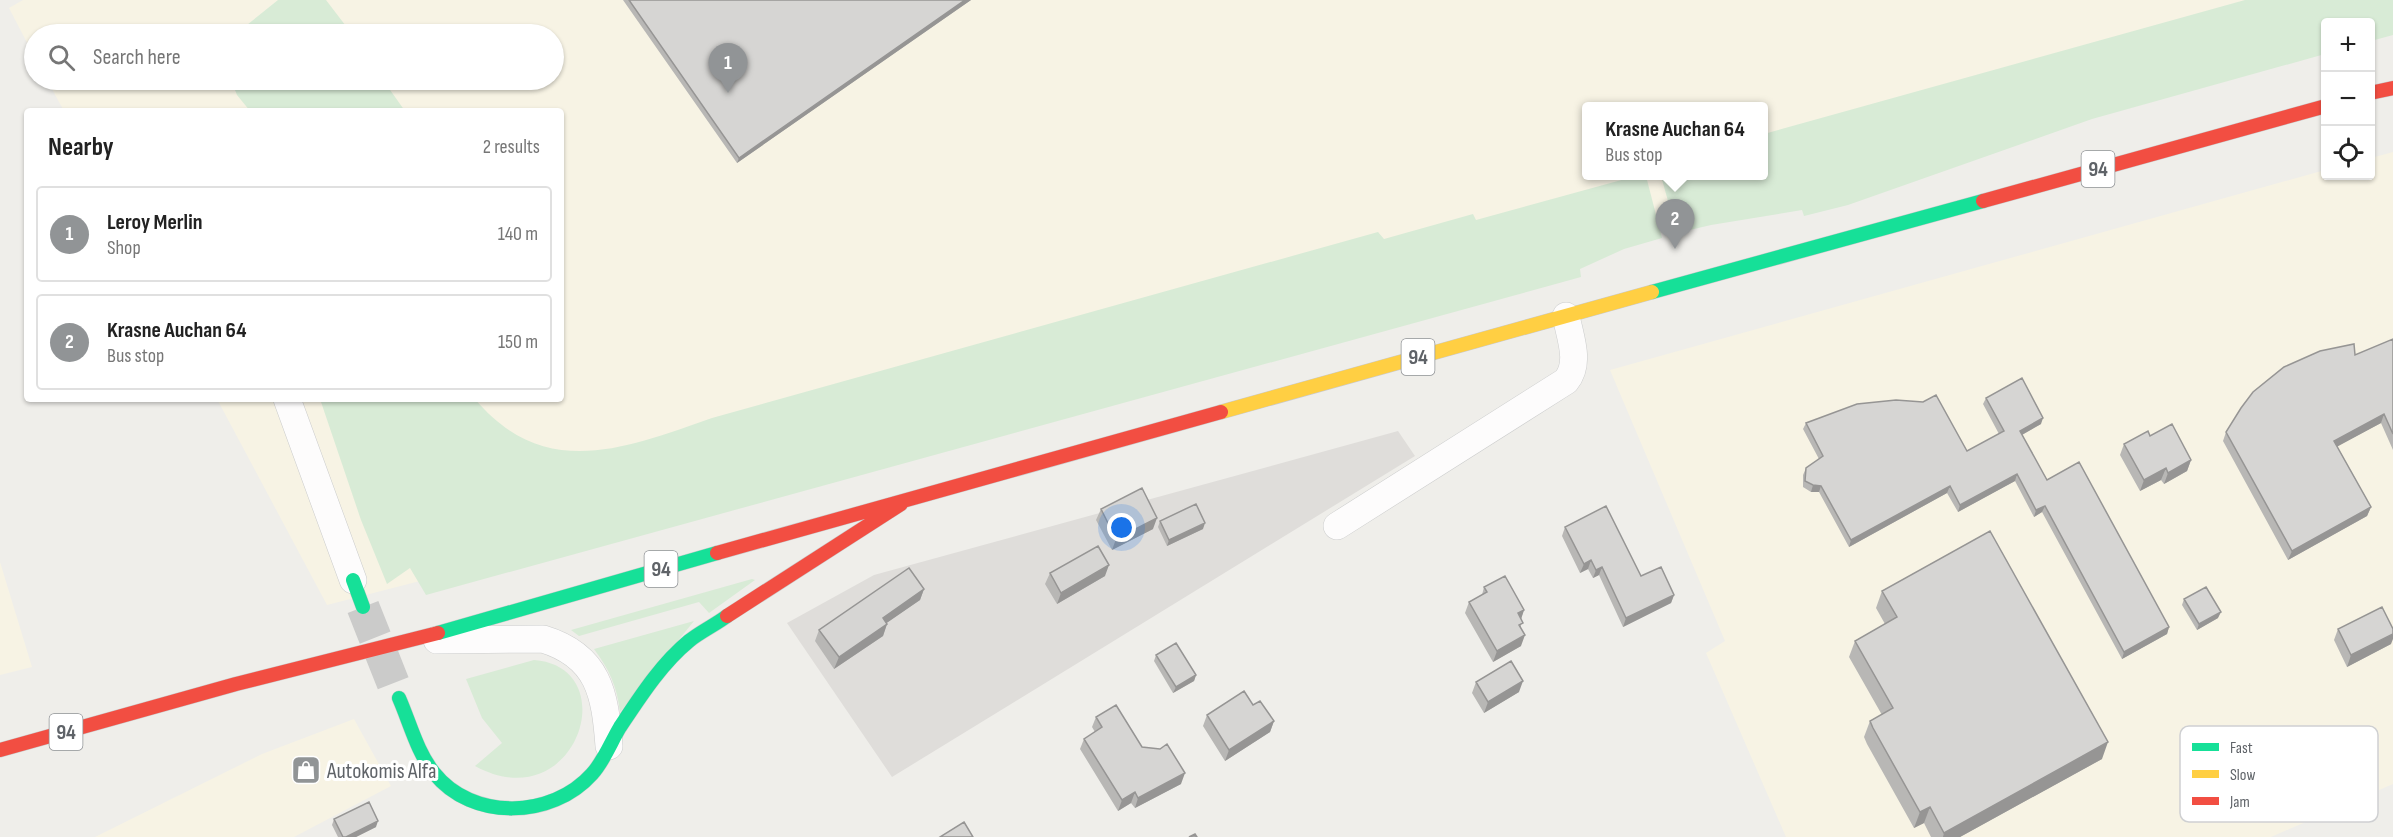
<!DOCTYPE html>
<meta charset="utf-8">
<style>
:root{--surface:#fff;--page:#f2f2f2;--text:#222;--muted:#767676;--line:#e0e0e0;--accent:#919496}
body{margin:0;font-family:"Sofia Sans Condensed",sans-serif;background:var(--page);color:var(--text)}
.controls{position:absolute;right:18px;top:18px;display:grid;overflow:hidden;border-radius:6px;box-shadow:0 2px 4px #0004}
.controls button{width:54px;height:54px;display:grid;place-items:center;padding:0;border:0;border-bottom:2px solid var(--line);background:var(--surface);color:var(--text);font:30px sans-serif}
.you{position:absolute;left:1122px;top:528px;width:21px;height:21px;margin:-15px;border:4px solid #fff;border-radius:50%;background:#1a73e8;box-shadow:0 0 0 9px #1a73e833}
.badge{display:grid;place-items:center;width:39px;height:39px;border-radius:50%;background:var(--accent);color:#fff;font-size:20px;font-weight:700}
.pin{position:absolute;translate:-50% -50px;filter:drop-shadow(0 2px 3px #0008)}
.pin::after{content:'';position:absolute;top:32px;width:21px;height:18px;background:inherit;clip-path:polygon(0 0,100% 0,50% 100%)}
.popup{position:absolute;left:1582px;top:102px;width:186px;height:78px;box-sizing:border-box;display:grid;place-content:center;border-radius:6px;background:var(--surface);filter:drop-shadow(0 2px 4px #0005);font-size:20px;white-space:nowrap;color:var(--muted)}
.popup b{font-size:22px;color:var(--text)}
.popup::after{content:'';position:absolute;left:50%;top:100%;margin-left:-12px;border:12px solid transparent;border-top-color:var(--surface)}
.list{margin:0;padding:0;list-style:none}
h2{display:flex;justify-content:space-between;align-items:center;height:78px;margin:0;padding:0 24px;font-size:26px}
h2 small{font-size:20px;font-weight:400;color:var(--muted)}
.list li{display:grid;grid-template-columns:39px 1fr auto;gap:18px;align-items:center;box-sizing:border-box;height:96px;margin:0 12px 12px;padding:0 12px;border:2px solid var(--line);border-radius:6px}
.list b{display:block;font-size:22px;white-space:nowrap}
.list p{margin:0;font-size:20px;white-space:nowrap;color:var(--muted)}
.list em{font-size:20px;font-style:normal;color:var(--muted)}
.icon{flex:none;width:33px;height:33px;fill:none;stroke:currentColor;stroke-width:2;stroke-linecap:round;stroke-linejoin:round}
.map{position:relative;flex:none;width:2393px;height:837px;overflow:hidden}
.search{position:absolute;background:var(--surface);box-shadow:0 2px 4px #0004;left:24px;top:24px;width:540px;height:66px;display:flex;align-items:center;gap:15px;box-sizing:border-box;padding:0 21px;border-radius:33px;color:var(--muted);font-size:22px}
.panel{position:absolute;background:var(--surface);box-shadow:0 2px 4px #0004;left:24px;top:108px;width:540px;height:294px;border-radius:6px}
.map>svg:first-child{display:block}
</style>
<div class="map">
<svg width="2393" height="837" viewBox="0 0 2393 837">
<rect width="100%" height="100%" fill="#efeeea"/>
<path fill="#f7f3e4" fill-rule="evenodd" d="M 23,0 L 2393,0 L 2393,27 L 2370,22 L 2326,22 L 1718,214 L 613,531 L 327,605 L 217,399 L 561,399 L 561,111 L 64,111 L 47,80 L 554,80 L 554,34 L 34,34 L 34,56 L 9,8 ZM 1586,106 L 1764,106 L 1764,176 L 1586,176 Z
M 2393,152 L 2393,784 L 2271,837 L 1786,837 L 1706,653 L 1725,641 L 1610,370 L 2325,170 L 2326,176 L 2370,176 L 2371,158 Z
M 0,562 L 32,667 L 0,675 Z
M 354,719 L 391,786 L 294,837 L 95,837 L 262,754 Z"/>
<path fill="#dfddda" d="M 1398,431 L 1415,456 L 892,777 L 787,623 L 874,575 Z"/>
<path fill="#d8ebd6" d="M 278,0 L 326,0 L 352,34 L 240,34 L 247,25 Z
M 2245,0 L 2393,0 L 2393,35 L 2371,41 L 2370,22 L 2326,22 L 2325,54 L 2092,119 L 1848,205 L 1804,216 L 1802,210 L 1711,225 L 1677,233 L 1661,176 L 1764,176 L 1764,134 Z
M 231,80 L 383,80 L 405,111 L 250,111 L 237,95 Z
M 1636,176 L 1646,176 L 1662,238 L 1624,249 L 1580,269 L 1581,277 L 426,595 L 410,568 L 387,584 L 361,520 L 320,399 L 475,399 C 545,482 626,448 712,418 L 1378,232 L 1384,239 L 1473,214 L 1476,220 Z
M 752,579 L 755,580 L 709,613 L 699,602 L 579,636 L 571,630 Z
M 694,621 L 620,712 C 617,686 609,669 594,649 Z
M 534,660 C 626,667 576,821 475,766 L 502,743 L 482,718 L 466,679 Z"/>
<g fill="none" stroke-linecap="round" stroke-linejoin="round">
<path stroke="#cbcbca" stroke-width="33" stroke-dasharray="33 16" stroke-linecap="butt" d="M 363,607 L 399,698"/>
<g stroke="#cbcccc" stroke-width="28">
<path id="street" d="M 287,399 L 353,580
M 1337,526 L 1566,381 C 1581,363 1570,337 1566,316
M 437,640 L 543,639 C 599,656 605,694 609,746"/>
</g>
<g stroke="#cacacb" stroke-width="15">
<path id="fast" d="M 1652,292 L 1983,201
M 353,580 L 363,607
M 438,633 L 717,553
M 399,698 C 410,723 417,752 434,773 C 472,821 552,819 592,774 C 604,761 611,742 620,727 C 640,697 661,664 689,641 C 700,632 715,625 727,616"/>
</g>
<g stroke="#cacacb" stroke-width="15">
<path id="slow" d="M 1221,412 L 1652,292"/>
</g>
<g stroke="#cacacb" stroke-width="15">
<path id="jam" d="M 2370,93 L 2393,88
M 1983,201 L 2326,106
M 717,553 L 1221,412
M 727,616 L 901,504
M 0,750 L 236,684 L 438,633"/>
</g>
<use href="#street" stroke="#fdfcfc" stroke-width="27"/>
<use href="#fast" stroke="#16e098" stroke-width="14"/>
<use href="#slow" stroke="#ffcf43" stroke-width="14"/>
<use href="#jam" stroke="#f24e42" stroke-width="14"/>
</g>
<path fill="#b8b7b5" d="M 623,0 L 971,0 L 737,163 Z
M 2393,339 L 2393,450 L 2381,423 L 2337,446 L 2371,507 L 2367,516 L 2288,560 L 2223,441 L 2226,432 L 2355,355 Z
M 1986,398 L 2041,424 L 2022,435 L 2047,480 L 2169,627 L 2167,634 L 2122,659 L 2042,512 L 2034,517 L 2015,481 L 1958,512 L 1947,493 L 1849,547 L 1819,492 L 1811,492 L 1803,487 L 1803,475 L 1806,468 L 1819,459 L 1803,429 L 1806,423 L 1967,451 L 1999,434 L 1983,404 Z
M 2150,436 L 2191,460 L 2187,471 L 2164,484 L 2161,480 L 2140,491 L 2120,455 L 2124,444 Z
M 1101,509 L 1153,529 L 1112,550 L 1096,520 Z
M 1160,521 L 1203,529 L 1167,546 L 1158,527 Z
M 1565,527 L 1641,576 L 1674,595 L 1671,603 L 1623,627 L 1599,575 L 1593,578 L 1588,569 L 1580,573 L 1562,536 Z
M 1050,573 L 1105,576 L 1057,604 L 1045,584 Z
M 1484,587 L 1524,610 L 1521,619 L 1521,646 L 1493,662 L 1465,613 L 1469,602 L 1482,595 Z
M 924,589 L 920,600 L 886,623 L 887,624 L 883,636 L 834,669 L 815,641 L 819,630 Z
M 1882,591 L 2102,759 L 1960,837 L 1931,837 L 1924,823 L 1914,828 L 1867,744 L 1864,737 L 1870,721 L 1882,715 L 1849,657 L 1855,641 L 1885,624 L 1876,608 Z
M 2184,599 L 2218,618 L 2197,630 L 2182,605 Z
M 2338,629 L 2391,644 L 2347,667 L 2334,640 Z
M 1156,655 L 1196,675 L 1194,681 L 1173,693 L 1154,661 Z
M 1476,682 L 1519,692 L 1484,713 L 1472,693 Z
M 1253,705 L 1274,721 L 1270,732 L 1225,761 L 1203,726 L 1207,715 Z
M 1096,717 L 1142,747 L 1181,784 L 1135,808 L 1131,803 L 1118,811 L 1080,749 L 1084,739 L 1095,732 L 1092,727 Z
M 334,819 L 376,827 L 356,837 L 338,837 L 332,825 Z"/>
<path fill="#969594" d="M 965,0 L 971,0 L 737,163 L 739,158 Z
M 2384,414 L 2381,423 L 2331,450 L 2334,441 Z
M 2043,418 L 2041,424 L 2018,437 L 2020,431 Z
M 2191,460 L 2187,471 L 2164,484 L 2168,473 Z
M 2166,468 L 2161,480 L 2140,491 L 2144,480 Z
M 2017,474 L 2015,481 L 1958,512 L 1960,505 Z
M 1813,485 L 1821,486 L 1819,492 L 1811,492 Z
M 1950,486 L 1947,493 L 1849,547 L 1851,540 Z
M 2045,506 L 2042,512 L 2034,517 L 2036,510 Z
M 2371,507 L 2367,516 L 2288,560 L 2292,551 Z
M 1157,518 L 1153,529 L 1112,550 L 1116,539 Z
M 1205,523 L 1203,529 L 1167,546 L 1169,540 Z
M 1591,560 L 1588,569 L 1580,573 L 1584,564 Z
M 1109,565 L 1105,576 L 1057,604 L 1061,593 Z
M 1602,567 L 1599,575 L 1593,578 L 1596,570 Z
M 924,589 L 920,600 L 878,629 L 883,618 Z
M 1674,595 L 1671,603 L 1623,627 L 1626,618 Z
M 1524,610 L 1520,622 L 1518,613 Z
M 2221,612 L 2218,618 L 2197,630 L 2199,624 Z
M 887,624 L 883,636 L 834,669 L 839,657 Z
M 2169,627 L 2167,634 L 2122,659 L 2124,652 Z
M 2393,634 L 2393,639 L 2391,644 L 2347,667 L 2351,655 Z
M 1525,635 L 1521,646 L 1493,662 L 1497,651 Z
M 1196,675 L 1194,681 L 1173,693 L 1176,687 Z
M 1523,681 L 1519,692 L 1484,713 L 1488,702 Z
M 1274,721 L 1270,732 L 1225,761 L 1229,750 Z
M 2108,742 L 2102,759 L 1960,837 L 1943,837 L 1944,833 Z
M 1185,773 L 1181,784 L 1135,808 L 1138,798 Z
M 1135,792 L 1131,803 L 1118,811 L 1122,800 Z
M 1930,807 L 1924,823 L 1914,828 L 1920,812 Z
M 378,821 L 376,827 L 356,837 L 346,837 Z"/>
<path fill="#d6d5d3" stroke="#969594" stroke-width="1.5" d="M 629,0 L 965,0 L 739,158 Z
M 2393,339 L 2393,434 L 2384,414 L 2334,441 L 2371,507 L 2292,551 L 2226,432 L 2241,408 L 2253,392 L 2284,367 L 2320,351 L 2354,344 L 2355,355 Z
M 2022,378 L 2043,418 L 2020,431 L 2047,480 L 2079,462 L 2169,627 L 2124,652 L 2045,506 L 2036,510 L 2017,474 L 1960,505 L 1950,486 L 1851,540 L 1821,486 L 1813,485 L 1805,481 L 1806,468 L 1823,456 L 1806,423 L 1857,404 L 1896,400 L 1923,402 L 1936,395 L 1967,451 L 2004,431 L 1986,398 Z
M 2172,424 L 2191,460 L 2168,473 L 2166,468 L 2144,480 L 2124,444 L 2148,431 L 2150,436 Z
M 1142,488 L 1157,518 L 1116,539 L 1101,509 Z
M 1196,504 L 1205,523 L 1169,540 L 1160,521 Z
M 1606,506 L 1641,576 L 1661,567 L 1674,595 L 1626,618 L 1602,567 L 1596,570 L 1591,560 L 1584,564 L 1565,527 Z
M 1990,531 L 2108,742 L 1944,833 L 1930,807 L 1920,812 L 1873,728 L 1870,721 L 1893,708 L 1855,641 L 1897,617 L 1882,591 Z
M 1098,546 L 1109,565 L 1061,593 L 1050,573 Z
M 909,568 L 924,589 L 883,618 L 887,624 L 839,657 L 819,630 Z
M 1505,576 L 1524,610 L 1518,613 L 1523,623 L 1519,625 L 1525,635 L 1497,651 L 1469,602 L 1487,592 L 1484,587 Z
M 2206,587 L 2221,612 L 2199,624 L 2184,599 Z
M 2382,607 L 2393,629 L 2393,634 L 2351,655 L 2338,629 Z
M 1176,643 L 1196,675 L 1176,687 L 1156,655 Z
M 1511,661 L 1523,681 L 1488,702 L 1476,682 Z
M 1244,691 L 1253,705 L 1260,701 L 1274,721 L 1229,750 L 1207,715 Z
M 1116,705 L 1142,747 L 1160,749 L 1167,744 L 1185,773 L 1138,798 L 1135,792 L 1122,800 L 1084,739 L 1102,727 L 1096,717 Z
M 369,802 L 378,821 L 346,837 L 343,837 L 334,819 Z
M 964,822 L 973,837 L 940,837 Z
M 1195,834 L 1197,837 L 1189,837 Z"/>
<defs>
<g id="shop-square" transform="scale(1.5)"><rect x="-9" y="-9" width="18" height="18" rx="4" fill="#919496" stroke="#fff"/><path d="M-5-2.5h2.3a2.7 3.5 0 0 1 5.4 0H5L5.5 6h-11ZM-1.5-2.5h3a1.5 2.3 0 0 0-3 0Z" fill="#fff"/></g>
</defs>
<g fill-rule="evenodd">
<use href="#shop-square" x="306" y="770"/>
</g>
<g text-anchor="middle" stroke-width="6" stroke-linejoin="round" paint-order="stroke">
<g fill="#fff" stroke="#8f9295" stroke-width="1.5">
<rect x="2081.5" y="151" width="33" height="36" rx="4.5"/>
<rect x="1401.5" y="339" width="33" height="36" rx="4.5"/>
<rect x="644.5" y="551" width="33" height="36" rx="4.5"/>
<rect x="49.5" y="714" width="33" height="36" rx="4.5"/>
</g>
<g font-size="21" font-weight="bold" fill="#5f6368">
<text x="2098" y="176">94</text>
<text x="1418" y="364">94</text>
<text x="661" y="576">94</text>
<text x="66" y="739">94</text>
</g>
<g font-size="22" fill="#5f6368" stroke="#fff" text-anchor="start">
<text x="327" y="778">Autokomis Alfa</text>
</g>
</g>
<rect x="2180" y="726" width="198" height="96" rx="9" fill="#fff" stroke="#cfd0d2" stroke-width="1.5"/>
<rect x="2192" y="743" width="27" height="8" fill="#16e098"/>
<rect x="2192" y="770" width="27" height="8" fill="#ffcf43"/>
<rect x="2192" y="797" width="27" height="8" fill="#f24e42"/>
<g font-size="16" fill="#5f6368">
<text x="2230" y="753">Fast</text>
<text x="2230" y="780">Slow</text>
<text x="2230" y="807">Jam</text>
</g>
</svg>
<div class="controls">
<button>+</button>
<button>−</button>
<button><svg class="icon" aria-label="locate" viewBox="0 0 24 24"><circle cx="12" cy="12" r="6"/><path d="M12 2v4M12 18v4M2 12h4M18 12h4"/></svg></button>
</div>
<div class="you"></div>
<div class="pin badge" style="left:728px;top:93px">1</div>
<div class="pin badge" style="left:1675px;top:249px">2</div>
<div class="popup"><b>Krasne Auchan 64</b>Bus stop</div>
<div class="search"><svg class="icon" aria-label="search" viewBox="0 0 24 24"><circle cx="10" cy="10" r="6"/><path d="M15 15l6 6"/></svg>Search here</div>
<section class="panel">
<h2>Nearby<small>2 results</small></h2>
<ul class="list">
<li><span class="badge">1</span><div><b>Leroy Merlin</b><p>Shop</p></div><em>140 m</em></li>
<li><span class="badge">2</span><div><b>Krasne Auchan 64</b><p>Bus stop</p></div><em>150 m</em></li>
</ul>
</section>
</div>
